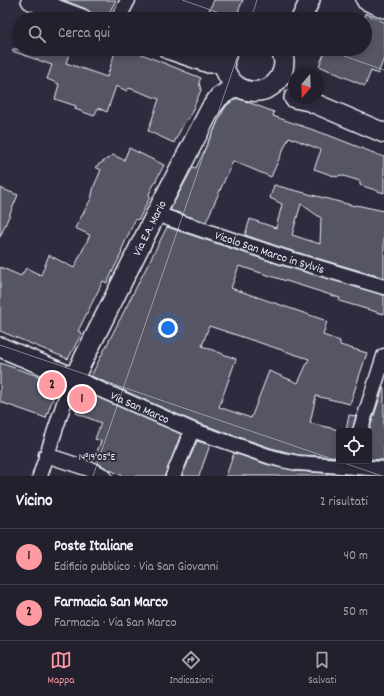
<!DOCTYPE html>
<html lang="it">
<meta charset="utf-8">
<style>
:root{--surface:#23202e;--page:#2b2836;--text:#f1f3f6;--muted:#a3a3aa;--line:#403e4a;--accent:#ff9aa2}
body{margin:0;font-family:Dekko,sans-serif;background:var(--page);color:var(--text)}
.controls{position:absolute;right:12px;bottom:12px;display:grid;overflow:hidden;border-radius:4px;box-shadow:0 2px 6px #0003}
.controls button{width:36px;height:36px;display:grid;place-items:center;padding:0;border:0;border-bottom:1px solid var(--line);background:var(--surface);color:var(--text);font:20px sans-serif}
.compass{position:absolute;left:288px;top:68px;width:36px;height:36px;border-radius:50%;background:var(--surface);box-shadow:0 2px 6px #0003;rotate:199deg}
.you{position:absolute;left:168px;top:328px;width:14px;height:14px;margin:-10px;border:3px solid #fff;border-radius:50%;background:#1a73e8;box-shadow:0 0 0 6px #1a73e833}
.badge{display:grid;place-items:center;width:26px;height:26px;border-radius:50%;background:var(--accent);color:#111;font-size:13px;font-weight:700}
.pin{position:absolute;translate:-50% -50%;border:2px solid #fff;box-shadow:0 1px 4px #0006}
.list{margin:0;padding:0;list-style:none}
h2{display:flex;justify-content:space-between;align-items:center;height:52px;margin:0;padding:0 16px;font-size:17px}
h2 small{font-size:13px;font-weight:400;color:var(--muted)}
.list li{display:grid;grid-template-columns:26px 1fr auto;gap:12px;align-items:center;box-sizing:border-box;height:56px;padding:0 16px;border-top:1px solid var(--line)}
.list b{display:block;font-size:15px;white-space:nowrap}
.list p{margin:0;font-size:13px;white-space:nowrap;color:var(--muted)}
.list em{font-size:13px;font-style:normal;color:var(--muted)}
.icon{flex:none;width:22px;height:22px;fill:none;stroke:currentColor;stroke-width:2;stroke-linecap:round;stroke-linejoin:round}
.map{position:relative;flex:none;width:384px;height:476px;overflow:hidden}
.search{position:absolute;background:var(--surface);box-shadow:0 2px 6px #0003;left:12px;right:12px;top:12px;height:44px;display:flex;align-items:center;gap:10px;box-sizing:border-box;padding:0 14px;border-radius:22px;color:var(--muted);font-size:15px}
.sheet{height:164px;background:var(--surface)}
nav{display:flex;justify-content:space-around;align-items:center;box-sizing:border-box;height:56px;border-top:1px solid var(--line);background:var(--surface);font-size:11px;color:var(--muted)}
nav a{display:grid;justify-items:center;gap:2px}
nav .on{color:var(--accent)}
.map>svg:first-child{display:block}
</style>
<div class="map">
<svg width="384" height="476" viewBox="0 0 384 476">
<rect width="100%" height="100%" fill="#2f2a3d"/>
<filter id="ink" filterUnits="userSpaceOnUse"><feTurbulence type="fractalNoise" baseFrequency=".025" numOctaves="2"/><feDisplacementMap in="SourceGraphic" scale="8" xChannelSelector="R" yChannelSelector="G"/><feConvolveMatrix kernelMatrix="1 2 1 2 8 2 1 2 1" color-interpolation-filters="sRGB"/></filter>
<g filter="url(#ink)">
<path fill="#575565" stroke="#e8f1f8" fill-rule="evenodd" d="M 63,0 L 116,0 L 106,19 L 91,13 L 86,9 Z
M 214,0 L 243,0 L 235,19 L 210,19 L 209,10 Z
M 365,13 L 384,22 L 384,58 L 378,74 L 371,71 L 365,86 L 319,66 L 326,49 L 365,49 Z
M 13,49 L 71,49 L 66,63 L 107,77 L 116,49 L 129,49 L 201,78 L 199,82 L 201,90 L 189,118 L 185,121 L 174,143 L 148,131 L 159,99 L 129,88 L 127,91 L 116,86 L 107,112 L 98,108 L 94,116 L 75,109 L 76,106 L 55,99 L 59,84 L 47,79 L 52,65 L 12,51 Z
M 237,98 L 274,112 L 273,116 L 328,135 L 384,157 L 384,193 L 360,185 L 360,181 L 340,175 L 337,177 L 314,169 L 321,150 L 289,137 L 271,177 L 233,161 L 206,222 L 170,210 L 193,167 L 196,168 L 223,111 L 227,105 Z
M 129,148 L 164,165 L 149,194 L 150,197 L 139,219 L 135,220 L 121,251 L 122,252 L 107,283 L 103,281 L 78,331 L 82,333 L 68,359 L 0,331 L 0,267 L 21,276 L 26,268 L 41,275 L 49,255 L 74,268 L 90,235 L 75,228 L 91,199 L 94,186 L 101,170 L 95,167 L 113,155 L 124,160 Z
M 274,185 L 355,206 L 356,205 L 384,211 L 384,278 L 286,249 L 245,235 L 250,219 L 276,228 L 282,204 L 270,198 ZM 301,204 L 321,218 L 320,244 L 292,235 Z
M 0,188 L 18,195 L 0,237 Z
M 167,227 L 281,265 L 384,295 L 384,314 L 380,313 L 339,301 L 340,298 L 239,266 L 231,288 L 327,321 L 323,335 L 340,341 L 340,345 L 367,353 L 350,404 L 316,396 L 310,423 L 339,430 L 339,457 L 299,455 L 271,448 L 195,422 L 91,376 ZM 209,326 L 309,359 L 298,383 L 269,371 L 251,418 L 219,407 L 236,359 L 202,346 Z
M 0,363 L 58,383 L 46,418 L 0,402 Z
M 383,388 L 384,388 L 384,460 L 369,459 L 369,431 Z
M 83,391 L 181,434 L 165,476 L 123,476 L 93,462 L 101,441 L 95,439 L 101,423 L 76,413 Z
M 349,415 L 356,416 L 352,431 L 346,431 Z
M 197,441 L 210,445 L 199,476 L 182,476 Z
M 234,453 L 266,464 L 297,471 L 362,476 L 226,476 Z"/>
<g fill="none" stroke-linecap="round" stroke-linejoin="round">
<g stroke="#e8f1f8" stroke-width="17">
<g id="street">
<path d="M 118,19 L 128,0"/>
<path id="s1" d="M 156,214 L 283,257 L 384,287"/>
<path d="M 360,431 L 384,356"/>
<path d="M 46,455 L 95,471 L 104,476"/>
<path id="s2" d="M 40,476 L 69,388 L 74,378 L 192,430 L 268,456 L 282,460 L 298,463 L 384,469"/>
<path d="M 173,476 L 192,430"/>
</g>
</g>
<g stroke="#e8f1f8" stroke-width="22">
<g id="secondary">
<path d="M 31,0 L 82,19"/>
<path d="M 366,0 L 384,8"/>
<path d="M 301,19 L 310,0"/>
<path d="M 168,49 L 209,63 L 224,62"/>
<path d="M 230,49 C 224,56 223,64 226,72 C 239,103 284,95 284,61 C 283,57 282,53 281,49"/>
<path d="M 294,98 L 309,101 L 384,133"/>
<path id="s3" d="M 0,347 L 74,378 L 156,214 L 211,108 L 219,97 L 236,86"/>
</g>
</g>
<use href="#street" stroke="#2f2a3d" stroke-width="14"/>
<use href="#secondary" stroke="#2f2a3d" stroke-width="19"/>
</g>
</g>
<path fill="none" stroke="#e8f1f8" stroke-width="1" stroke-opacity="0.45" d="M 182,0 L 237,19M 251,19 L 257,0M 324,49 L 384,70M 0,345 L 382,476M 93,476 L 240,49"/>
<g text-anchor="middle" stroke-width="4" stroke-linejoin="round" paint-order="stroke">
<g font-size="12" fill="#e8f1f8" stroke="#2f2a3d">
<text dy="4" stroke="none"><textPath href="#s3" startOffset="248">Via E.A. Mario</textPath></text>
<text dy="4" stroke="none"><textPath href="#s1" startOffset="120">Vicolo San Marco in Sylvis</textPath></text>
<text dy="4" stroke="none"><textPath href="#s2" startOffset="176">Via San Marco</textPath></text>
</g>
</g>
<g font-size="10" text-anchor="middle" fill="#e8f1f8" stroke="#2f2a3d" stroke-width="4" stroke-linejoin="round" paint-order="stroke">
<text x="97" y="460">14°19'05"E</text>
</g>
</svg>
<div class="controls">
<button><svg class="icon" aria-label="locate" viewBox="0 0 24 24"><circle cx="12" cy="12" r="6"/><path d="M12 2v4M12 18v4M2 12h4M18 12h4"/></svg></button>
</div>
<svg class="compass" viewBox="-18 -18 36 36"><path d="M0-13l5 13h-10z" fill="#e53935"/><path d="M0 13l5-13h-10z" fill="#a3a3aa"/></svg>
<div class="you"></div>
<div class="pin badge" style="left:82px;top:399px">1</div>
<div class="pin badge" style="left:52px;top:385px">2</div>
<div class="search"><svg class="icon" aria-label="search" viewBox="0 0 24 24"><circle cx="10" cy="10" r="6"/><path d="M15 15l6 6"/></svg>Cerca qui</div>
</div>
<section class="sheet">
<h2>Vicino<small>2 risultati</small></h2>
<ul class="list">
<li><span class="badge">1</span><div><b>Poste Italiane</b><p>Edificio pubblico · Via San Giovanni</p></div><em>40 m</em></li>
<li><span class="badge">2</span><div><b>Farmacia San Marco</b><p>Farmacia · Via San Marco</p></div><em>50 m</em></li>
</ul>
</section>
<nav>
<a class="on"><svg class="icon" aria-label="map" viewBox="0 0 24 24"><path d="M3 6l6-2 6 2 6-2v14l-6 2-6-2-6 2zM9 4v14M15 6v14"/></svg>Mappa</a>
<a><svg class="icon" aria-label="directions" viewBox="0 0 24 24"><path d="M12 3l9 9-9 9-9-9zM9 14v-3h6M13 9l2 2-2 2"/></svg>Indicazioni</a>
<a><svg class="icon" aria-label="saved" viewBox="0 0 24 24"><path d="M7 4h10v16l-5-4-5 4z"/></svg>Salvati</a>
</nav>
